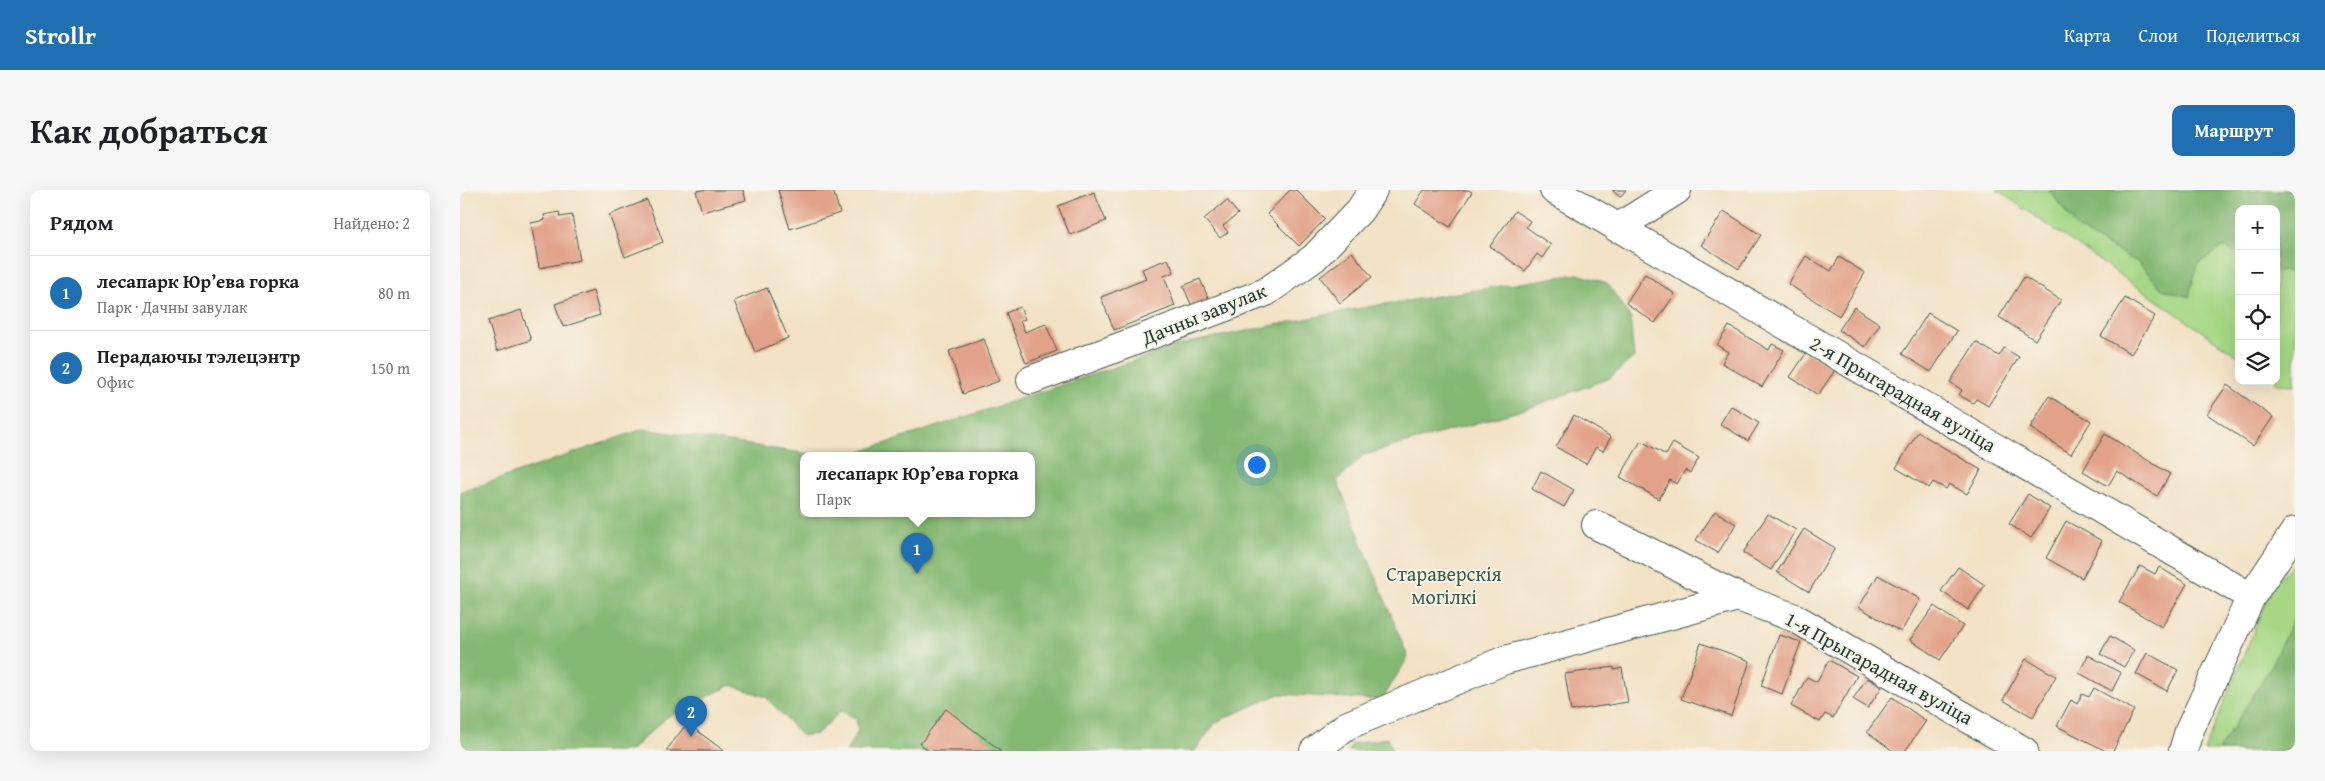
<!DOCTYPE html>
<html lang="ru">
<meta charset="utf-8">
<style>
:root{--surface:#fff;--page:#f6f6f6;--text:#202124;--muted:#757577;--line:#e0e0e0;--accent:#1f6fb2}
body{margin:0;font-family:"Gentium Book Plus",serif;background:var(--page);color:var(--text)}
.controls{position:absolute;right:15px;top:15px;display:grid;overflow:hidden;border-radius:10px;box-shadow:0 5px 20px #0002}
.controls button{width:45px;height:45px;display:grid;place-items:center;padding:0;border:0;border-bottom:1px solid var(--line);background:var(--surface);color:var(--text);font:25px sans-serif}
.you{position:absolute;left:796px;top:274px;width:18px;height:18px;margin:-12px;border:4px solid #fff;border-radius:50%;background:#1a73e8;box-shadow:0 0 0 8px #1a73e833}
.badge{display:grid;place-items:center;width:32px;height:32px;border-radius:50%;background:var(--accent);color:#fff;font-size:16px;font-weight:700}
.pin{position:absolute;translate:-50% -41px;filter:drop-shadow(0 1px 2px #0008)}
.pin::after{content:'';position:absolute;top:26px;width:18px;height:15px;background:inherit;clip-path:polygon(0 0,100% 0,50% 100%)}
.popup{position:absolute;left:340px;top:262px;width:235px;height:65px;box-sizing:border-box;display:grid;place-content:center;border-radius:10px;background:var(--surface);filter:drop-shadow(0 1px 4px #0005);font-size:16px;white-space:nowrap;color:var(--muted)}
.popup b{font-size:19px;color:var(--text)}
.popup::after{content:'';position:absolute;left:50%;top:100%;margin-left:-10px;border:10px solid transparent;border-top-color:var(--surface)}
.list{margin:0;padding:0;list-style:none}
h2{display:flex;justify-content:space-between;align-items:center;height:65px;margin:0;padding:0 20px;font-size:21px}
h2 small{font-size:16px;font-weight:400;color:var(--muted)}
.list li{display:grid;grid-template-columns:32px 1fr auto;gap:15px;align-items:center;box-sizing:border-box;height:75px;padding:0 20px;border-top:1px solid var(--line)}
.list b{display:block;font-size:19px;white-space:nowrap}
.list p{margin:0;font-size:16px;white-space:nowrap;color:var(--muted)}
.list em{font-size:16px;font-style:normal;color:var(--muted)}
.icon{flex:none;width:28px;height:28px;fill:none;stroke:currentColor;stroke-width:2;stroke-linecap:round;stroke-linejoin:round}
.map{position:relative;flex:none;width:1835px;height:561px;overflow:hidden;border-radius:10px}
header{display:flex;align-items:center;gap:30px;box-sizing:border-box;height:70px;padding:0 25px;background:var(--accent);color:#fff}
header strong{font-size:24px}
nav{display:flex;gap:28px;margin-inline-start:auto;font-size:18px}
.intro{display:flex;align-items:center;justify-content:space-between;box-sizing:border-box;height:120px;padding:0 30px}
h1{margin:0;font-size:35px}
.button{padding:12px 22px;border-radius:10px;background:var(--accent);color:#fff;font-size:18px;font-weight:700}
main{display:flex;gap:30px;padding:0 30px}
aside{flex:1;background:var(--surface);border-radius:10px;box-shadow:0 5px 20px #0002}
.map>svg:first-child{display:block}
</style>
<header>
<strong>Strollr</strong>
<nav><a>Карта</a><a>Слои</a><a>Поделиться</a></nav>
</header>
<div class="intro"><h1>Как добраться</h1><a class="button">Маршрут</a></div>
<main>
<aside>
<h2>Рядом<small>Найдено: 2</small></h2>
<ul class="list">
<li><span class="badge">1</span><div><b>лесапарк Юрʼева горка</b><p>Парк · Дачны завулак</p></div><em>80 m</em></li>
<li><span class="badge">2</span><div><b>Перадаючы тэлецэнтр</b><p>Офис</p></div><em>150 m</em></li>
</ul>
</aside>
<div class="map">
<svg width="1835" height="561" viewBox="0 0 1835 561">
<rect width="100%" height="100%" fill="#f7f3e8"/>
<filter id="ink" filterUnits="userSpaceOnUse"><feTurbulence type="fractalNoise" baseFrequency=".02" numOctaves="2"/><feDisplacementMap in="SourceGraphic" scale="10" xChannelSelector="R" yChannelSelector="G"/><feConvolveMatrix kernelMatrix="1 2 1 2 8 2 1 2 1" color-interpolation-filters="sRGB"/></filter>
<filter id="wash" filterUnits="userSpaceOnUse"><feTurbulence type="fractalNoise" baseFrequency=".0096" numOctaves="4" result="noise"/><feDisplacementMap in="SourceGraphic" scale="20" xChannelSelector="R" yChannelSelector="G"/><feGaussianBlur stdDeviation="1.12" result="paint"/><feColorMatrix in="noise" values="0 0 0 0 0 0 0 0 0 0 0 0 0 0 0 0 0 1.4 0 .05"/><feComposite in="paint" operator="in"/></filter>
<g filter="url(#wash)">
<rect width="100%" height="100%" fill="#f2e1c5"/>
<path fill="#a5d785" stroke="#628a5c" d="M 1537,0 L 1835,0 L 1835,195 L 1818,194 L 1814,191 L 1816,191 L 1816,19 L 1779,19 L 1779,167 Z
M 1835,372 L 1835,561 L 1744,561 L 1813,395 Z"/>
<path fill="#84b872" stroke="#527a53" d="M 1589,0 L 1835,0 L 1835,84 L 1823,80 L 1816,83 L 1816,19 L 1779,19 L 1779,63 L 1763,57 L 1737,74 L 1729,107 L 1702,99 L 1679,73 L 1618,39 Z
M 1118,84 L 1147,93 L 1170,127 L 1174,167 L 1150,188 L 1066,219 L 904,265 L 877,291 L 948,467 L 922,510 L 819,504 L 756,532 L 735,561 L 386,561 L 398,541 L 396,528 L 381,521 L 357,544 L 342,546 L 306,507 L 271,495 L 207,527 L 170,561 L 0,561 L 1,302 L 183,239 L 355,265 L 343,265 L 343,323 L 571,323 L 571,265 L 391,265 L 727,153 L 894,119 Z
M 1835,426 L 1835,561 L 1758,561 L 1806,485 Z
M 927,548 L 933,561 L 888,561 L 892,554 Z"/>
<g id="blocks">
<path fill="#e2a289" d="M 242,0 L 283,0 L 286,10 L 242,22 L 236,1 Z
M 318,0 L 373,0 L 380,23 L 330,39 Z
M 830,0 L 836,0 L 865,29 L 839,56 L 807,24 Z
M 964,0 L 1008,0 L 1012,2 L 990,37 L 955,14 Z
M 1152,0 L 1166,0 L 1160,7 Z
M 634,2 L 646,31 L 610,45 L 598,16 Z
M 187,10 L 203,52 L 165,67 L 149,25 Z
M 767,10 L 778,24 L 763,36 L 768,42 L 760,48 L 744,29 Z
M 1055,21 L 1070,31 L 1066,37 L 1091,55 L 1082,68 L 1077,64 L 1065,81 L 1030,56 Z
M 1264,21 L 1301,45 L 1279,79 L 1241,55 Z
M 99,22 L 100,27 L 112,25 L 120,70 L 79,78 L 71,33 L 85,30 L 84,25 Z
M 892,62 L 912,87 L 880,113 L 860,87 Z
M 1346,66 L 1371,81 L 1379,67 L 1405,83 L 1379,126 L 1328,94 Z
M 708,69 L 714,82 L 704,86 L 715,116 L 654,140 L 641,107 L 686,89 L 682,79 Z
M 1185,84 L 1215,104 L 1195,133 L 1166,113 Z
M 1564,87 L 1601,110 L 1575,150 L 1539,127 Z
M 740,89 L 751,114 L 734,121 L 723,96 Z
M 307,98 L 328,148 L 295,162 L 274,111 Z
M 133,101 L 140,125 L 103,137 L 95,114 Z
M 1665,108 L 1695,126 L 1671,164 L 1641,146 Z
M 560,117 L 565,129 L 560,131 L 565,142 L 586,134 L 597,161 L 566,173 L 546,123 Z
M 1394,117 L 1420,134 L 1405,157 L 1379,140 Z
M 61,120 L 71,150 L 37,161 L 28,131 Z
M 1468,123 L 1497,141 L 1471,182 L 1442,164 Z
M 1269,136 L 1309,160 L 1312,154 L 1324,160 L 1302,197 L 1262,173 L 1268,162 L 1257,155 Z
M 524,149 L 539,191 L 503,204 L 489,161 Z
M 1516,152 L 1539,166 L 1544,158 L 1559,167 L 1528,216 L 1516,209 L 1513,213 L 1499,205 L 1502,200 L 1490,192 Z
M 1347,162 L 1375,180 L 1358,205 L 1330,187 Z
M 1767,195 L 1813,227 L 1793,256 L 1747,224 Z
M 1589,206 L 1631,231 L 1611,264 L 1570,238 Z
M 1271,216 L 1299,233 L 1288,251 L 1260,234 Z
M 1114,225 L 1151,247 L 1143,261 L 1136,257 L 1126,274 L 1096,257 Z
M 1458,242 L 1521,280 L 1507,304 L 1489,294 L 1486,299 L 1473,292 L 1469,298 L 1436,278 Z
M 1645,244 L 1710,284 L 1697,306 L 1657,281 L 1648,296 L 1623,281 Z
M 1181,251 L 1206,265 L 1213,253 L 1239,268 L 1230,283 L 1225,280 L 1217,294 L 1210,290 L 1199,309 L 1160,287 Z
M 1081,281 L 1114,300 L 1104,317 L 1072,299 Z
M 1568,304 L 1590,318 L 1571,348 L 1549,334 Z
M 1255,321 L 1276,334 L 1258,363 L 1236,350 Z
M 1308,324 L 1336,340 L 1311,380 L 1283,363 Z
M 1606,331 L 1642,351 L 1622,388 L 1586,368 Z
M 1344,339 L 1375,358 L 1349,402 L 1317,382 Z
M 1680,376 L 1695,384 L 1699,377 L 1727,394 L 1702,437 L 1659,412 Z
M 1498,377 L 1525,395 L 1508,420 L 1481,401 Z
M 1418,385 L 1460,409 L 1441,442 L 1399,417 Z
M 1474,416 L 1503,436 L 1480,470 L 1450,450 Z
M 1319,445 L 1341,452 L 1322,504 L 1301,496 Z
M 1650,446 L 1674,460 L 1664,477 L 1640,464 Z
M 1241,453 L 1290,471 L 1271,526 L 1221,509 Z
M 1687,463 L 1718,480 L 1707,501 L 1676,484 Z
M 1628,465 L 1661,483 L 1652,501 L 1619,483 Z
M 1566,469 L 1596,486 L 1573,527 L 1543,510 Z
M 1369,470 L 1397,486 L 1373,528 L 1365,524 L 1360,532 L 1331,516 L 1347,487 L 1357,492 Z
M 1154,477 L 1154,480 L 1162,478 L 1168,512 L 1111,521 L 1105,484 Z
M 1407,488 L 1422,497 L 1408,518 L 1393,509 Z
M 1634,498 L 1674,520 L 1653,561 L 1646,561 L 1597,536 L 1611,510 L 1617,514 L 1622,504 L 1629,507 Z
M 1432,507 L 1466,531 L 1445,561 L 1433,561 L 1407,542 Z
M 486,519 L 541,561 L 469,561 L 460,554 Z
M 227,533 L 264,561 L 206,561 Z"/>
</g>
</g>
<g filter="url(#ink)">
<use href="#blocks" fill-opacity="0" stroke="#3f564a" stroke-width="1"/>
<g fill="none" stroke-linecap="round" stroke-linejoin="round">
<g stroke="#3f564a" stroke-width="30">
<path id="minor" d="M 1094,0 L 1791,407
M 1157,38 L 1217,0
M 571,190 L 806,102 L 854,68 L 900,20 L 913,0
M 1136,335 L 1278,407 L 1335,428 L 1564,561
M 854,561 L 886,536 L 1045,470 L 1278,407
M 1723,561 L 1729,541 L 1791,407 L 1835,341"/>
</g>
<use href="#minor" stroke="#fff" stroke-width="28"/>
</g>
</g>
<g text-anchor="middle" stroke-width="4" stroke-linejoin="round" paint-order="stroke">
<g font-size="20" fill="#1f3d34" stroke="#f7f3e8">
<text transform="translate(744 124) rotate(-22)" y="7">Дачны завулак</text>
<text transform="translate(1443 204) rotate(30)" y="7">2-я Прыгарадная вуліца</text>
<text transform="translate(1419 478) rotate(29)" y="7">1-я Прыгарадная вуліца</text>
</g>
<g font-size="20" fill="#3a5c44" stroke="#f7f3e8">
<text x="984" y="391">Стараверскія<tspan x="984" dy="23">могілкі</tspan></text>
</g>
</g>
</svg>
<div class="controls">
<button>+</button>
<button>−</button>
<button><svg class="icon" aria-label="locate" viewBox="0 0 24 24"><circle cx="12" cy="12" r="6"/><path d="M12 2v4M12 18v4M2 12h4M18 12h4"/></svg></button>
<button><svg class="icon" aria-label="layers" viewBox="0 0 24 24"><path d="M12 4l9 5-9 5-9-5zM3 14l9 5 9-5"/></svg></button>
</div>
<div class="you"></div>
<div class="pin badge" style="left:457px;top:384px">1</div>
<div class="popup"><b>лесапарк Юрʼева горка</b>Парк</div>
<div class="pin badge" style="left:231px;top:547px">2</div>
</div>
</main>
